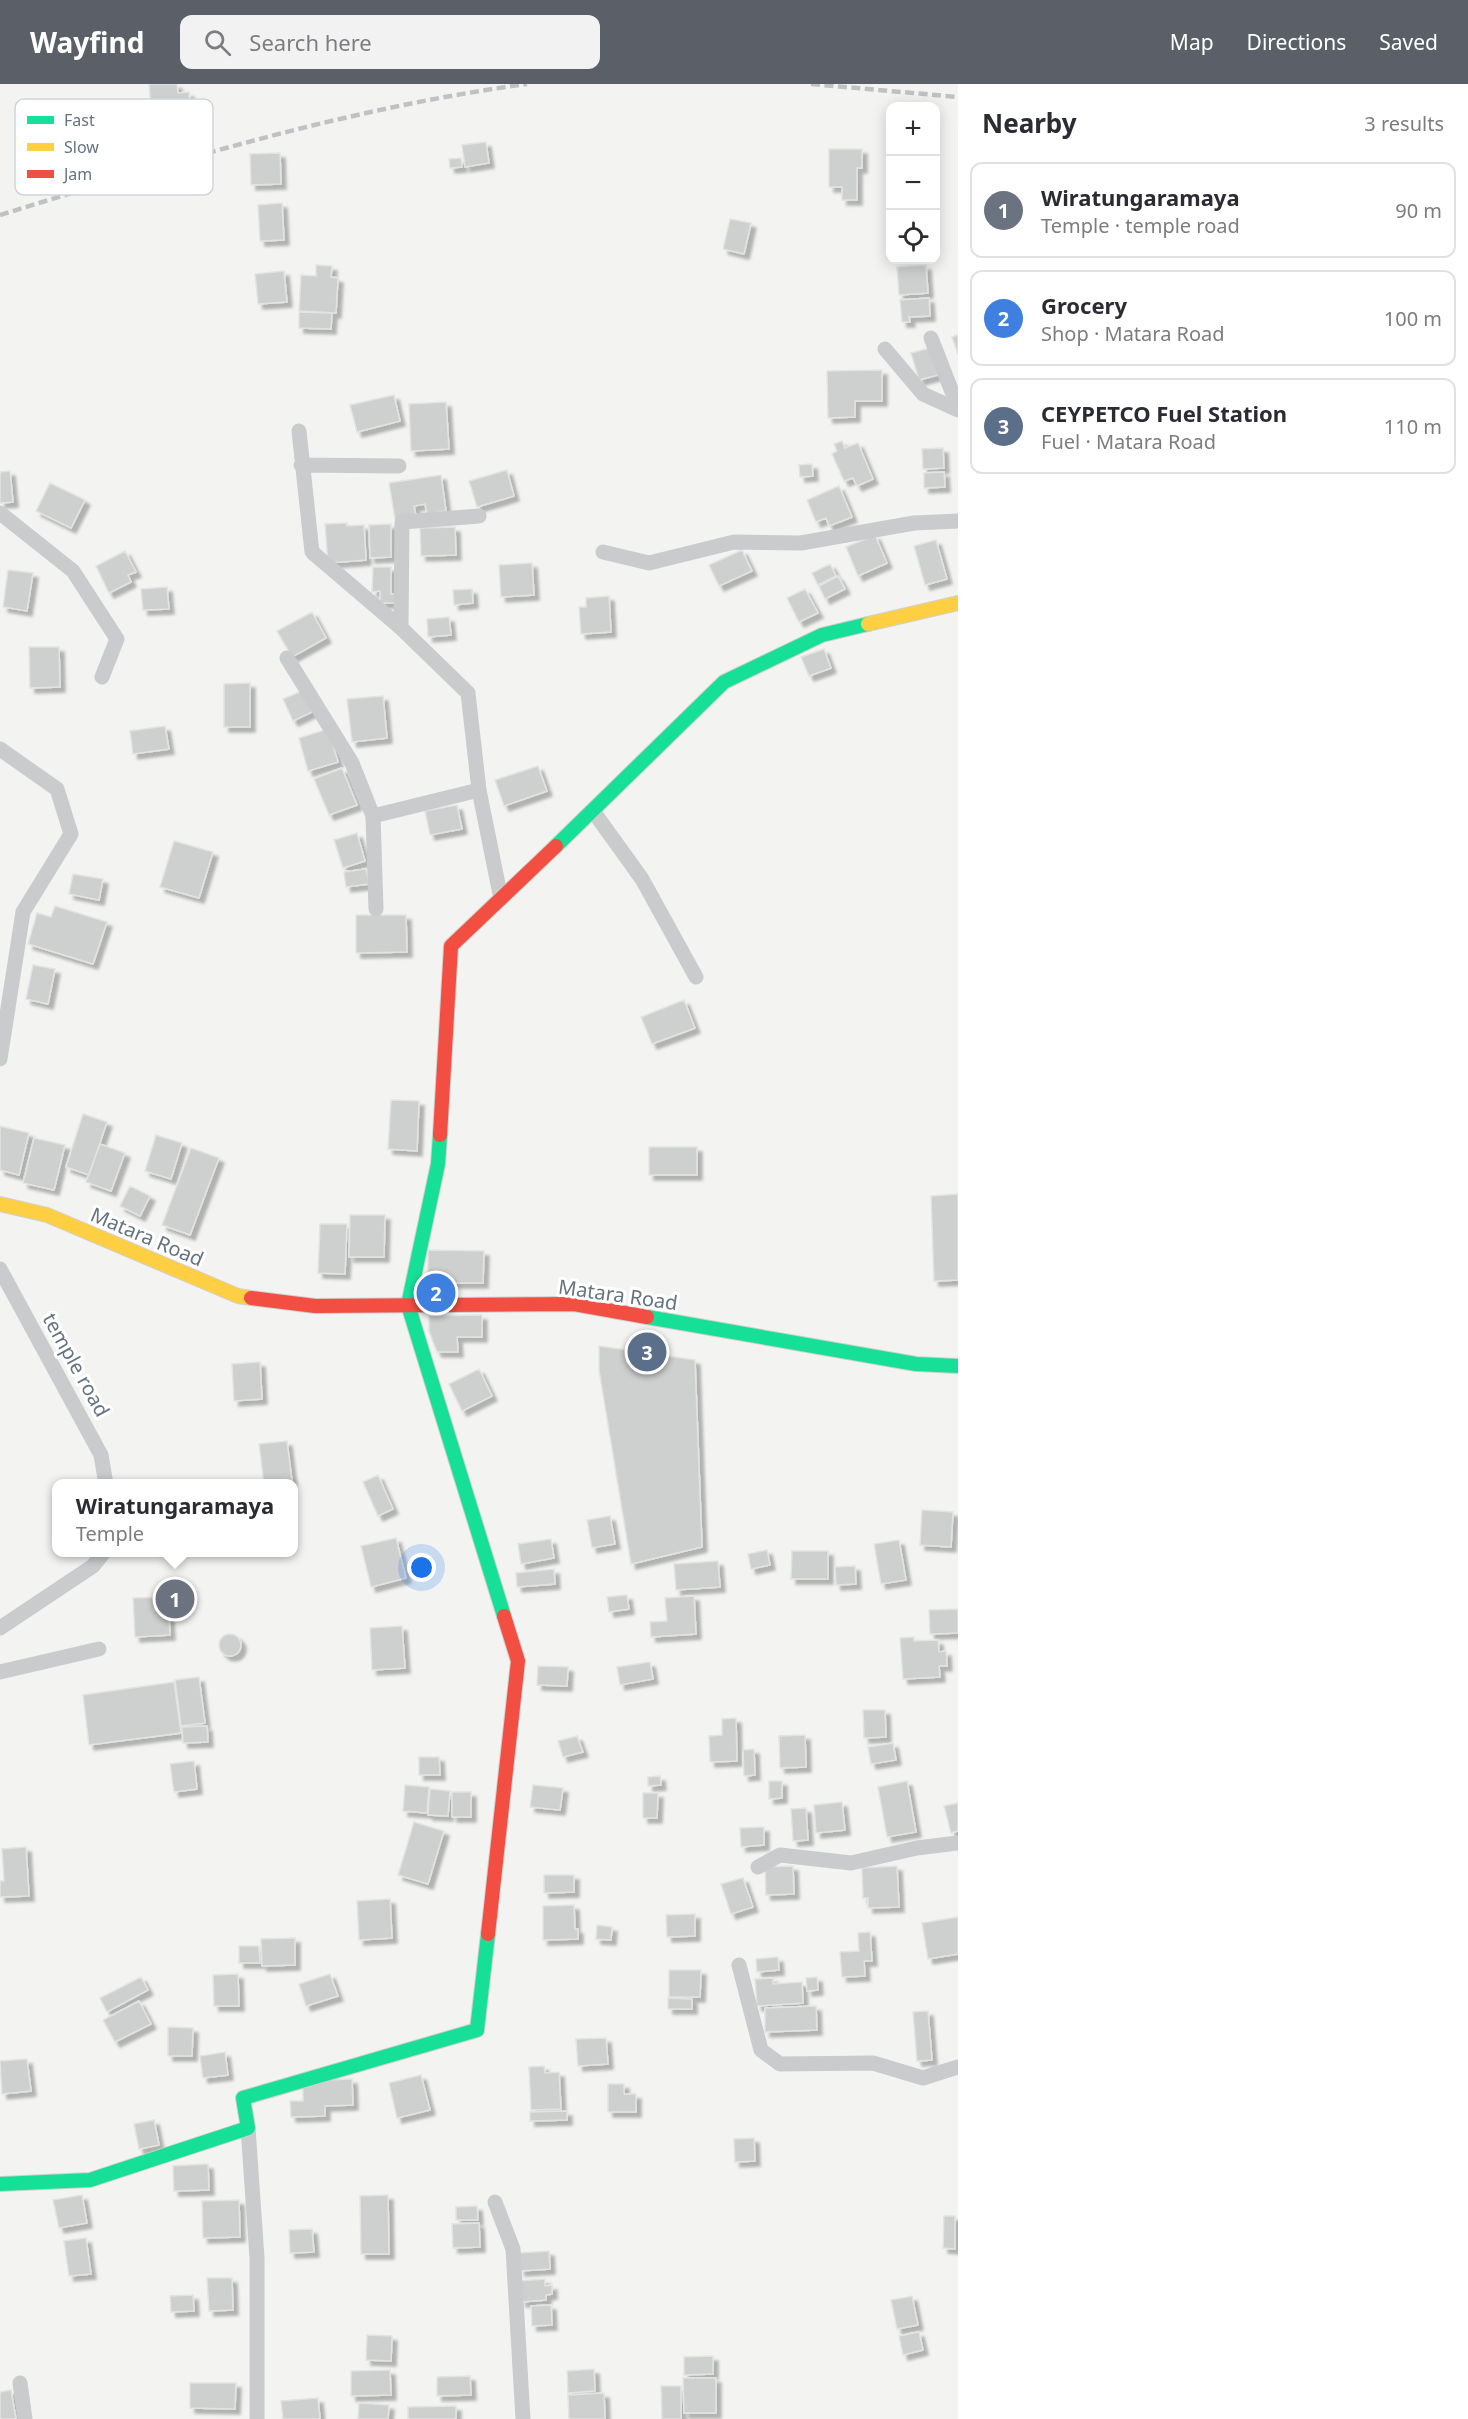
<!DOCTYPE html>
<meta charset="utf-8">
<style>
:root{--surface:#fff;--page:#f2f2f3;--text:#2b2b33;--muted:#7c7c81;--line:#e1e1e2;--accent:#5b6068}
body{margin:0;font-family:"Noto Sans",sans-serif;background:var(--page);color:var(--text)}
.controls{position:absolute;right:18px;top:18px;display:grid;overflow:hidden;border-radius:12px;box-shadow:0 3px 15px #0003}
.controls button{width:54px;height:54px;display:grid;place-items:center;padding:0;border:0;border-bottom:2px solid var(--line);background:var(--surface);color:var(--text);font:30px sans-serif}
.you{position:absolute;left:422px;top:1484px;width:21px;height:21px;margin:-15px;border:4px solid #fff;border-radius:50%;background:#1a73e8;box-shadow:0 0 0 9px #1a73e833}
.badge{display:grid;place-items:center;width:39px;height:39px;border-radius:50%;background:var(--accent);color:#fff;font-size:20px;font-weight:700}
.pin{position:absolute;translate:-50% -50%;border:3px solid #fff;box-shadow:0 2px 6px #0006}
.popup{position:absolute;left:52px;top:1395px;width:246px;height:78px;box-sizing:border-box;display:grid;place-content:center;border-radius:12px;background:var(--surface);filter:drop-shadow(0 2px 4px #0005);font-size:20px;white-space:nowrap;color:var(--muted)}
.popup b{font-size:22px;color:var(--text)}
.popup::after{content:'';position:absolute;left:50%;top:100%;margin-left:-12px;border:12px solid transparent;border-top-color:var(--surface)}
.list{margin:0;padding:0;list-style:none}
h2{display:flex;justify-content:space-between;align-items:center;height:78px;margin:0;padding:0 24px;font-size:26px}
h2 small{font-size:20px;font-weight:400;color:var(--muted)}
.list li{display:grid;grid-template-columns:39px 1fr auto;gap:18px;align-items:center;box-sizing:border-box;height:96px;margin:0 12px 12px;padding:0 12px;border:2px solid var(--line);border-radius:12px}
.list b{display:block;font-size:22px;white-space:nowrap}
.list p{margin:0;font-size:20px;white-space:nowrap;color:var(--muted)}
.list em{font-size:20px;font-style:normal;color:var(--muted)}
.icon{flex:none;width:33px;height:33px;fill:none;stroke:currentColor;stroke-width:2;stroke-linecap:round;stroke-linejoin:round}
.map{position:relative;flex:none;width:958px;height:2335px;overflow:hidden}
header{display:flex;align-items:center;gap:36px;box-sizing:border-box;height:84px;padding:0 30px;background:var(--accent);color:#fff}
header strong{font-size:28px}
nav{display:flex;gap:33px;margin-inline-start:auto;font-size:21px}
.search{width:420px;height:54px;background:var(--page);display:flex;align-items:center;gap:15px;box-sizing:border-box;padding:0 21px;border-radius:12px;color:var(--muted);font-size:22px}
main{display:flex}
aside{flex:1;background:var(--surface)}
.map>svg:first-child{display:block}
</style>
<header>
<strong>Wayfind</strong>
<div class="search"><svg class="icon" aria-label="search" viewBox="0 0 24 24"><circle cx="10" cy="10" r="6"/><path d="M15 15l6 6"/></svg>Search here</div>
<nav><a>Map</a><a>Directions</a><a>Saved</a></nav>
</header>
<main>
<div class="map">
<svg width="958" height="2335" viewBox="0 0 958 2335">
<defs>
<filter id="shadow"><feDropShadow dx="5" dy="5" stdDeviation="1.5" flood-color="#0004"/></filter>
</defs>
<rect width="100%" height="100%" fill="#f3f4f2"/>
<path fill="#cecfcf" stroke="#e2e3e2" stroke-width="1.5" filter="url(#shadow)" d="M 149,0 L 177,0 L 178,9 L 189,8 L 191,31 L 152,35 Z
M 486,58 L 489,79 L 465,83 L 462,61 Z
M 829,65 L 862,65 L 862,84 L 857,84 L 857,116 L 842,116 L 842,103 L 829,103 Z
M 280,69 L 281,100 L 251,101 L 250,70 Z
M 461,74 L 462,83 L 450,84 L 449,75 Z
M 282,119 L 284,156 L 260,157 L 258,121 Z
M 730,135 L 751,139 L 744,170 L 723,165 Z
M 316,181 L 332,182 L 331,193 L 338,194 L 336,229 L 299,227 L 301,191 L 316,192 Z
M 926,181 L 928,209 L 899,211 L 897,183 Z
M 284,187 L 287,218 L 258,220 L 255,190 Z
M 929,214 L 930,232 L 909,233 L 910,238 L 902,238 L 900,216 Z
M 299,228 L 332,229 L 331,245 L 299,244 Z
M 958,251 L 958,270 L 952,253 Z
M 930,264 L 938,291 L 919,296 L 911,269 Z
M 882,286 L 882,317 L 855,317 L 855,333 L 828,334 L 827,287 Z
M 394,311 L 400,337 L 357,348 L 350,321 Z
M 446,318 L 449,365 L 411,367 L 409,320 Z
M 842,357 L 845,364 L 858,359 L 873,395 L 857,402 L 853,394 L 844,397 L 832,370 L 837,367 L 834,360 Z
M 943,364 L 944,384 L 923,385 L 922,365 Z
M 812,380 L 813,392 L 800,393 L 799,381 Z
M 507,386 L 514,412 L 477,423 L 469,397 Z
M 10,387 L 13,418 L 0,419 L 0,388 Z
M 944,388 L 945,403 L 924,404 L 924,389 Z
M 441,391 L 446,427 L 427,430 L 425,420 L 414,422 L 416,432 L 395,435 L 389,399 Z
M 50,399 L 85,416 L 71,444 L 36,427 Z
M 839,402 L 852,433 L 829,442 L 826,434 L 816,438 L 807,416 Z
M 347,439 L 347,442 L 364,441 L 366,476 L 328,479 L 325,440 Z
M 391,440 L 391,473 L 370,474 L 369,441 Z
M 455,443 L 456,471 L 421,472 L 420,444 Z
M 875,451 L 887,479 L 858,492 L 846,463 Z
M 936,456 L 947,495 L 925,501 L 914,462 Z
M 742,466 L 752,487 L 719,502 L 709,481 Z
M 125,467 L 136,488 L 128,491 L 131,498 L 109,509 L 96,482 Z
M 532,479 L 534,511 L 501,513 L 499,481 Z
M 830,480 L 836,492 L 818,501 L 812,489 Z
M 373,483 L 391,483 L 391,510 L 395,510 L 395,519 L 380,519 L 380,507 L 372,508 Z
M 8,486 L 33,489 L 27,527 L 3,523 Z
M 838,492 L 845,505 L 825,515 L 819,502 Z
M 167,503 L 169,525 L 143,526 L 141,505 Z
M 472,505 L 473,519 L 454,521 L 453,506 Z
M 805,505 L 818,529 L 799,538 L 787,514 Z
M 609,512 L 611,548 L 581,550 L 579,523 L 586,523 L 586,514 Z
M 312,528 L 326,554 L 292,573 L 277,547 Z
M 449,533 L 451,551 L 428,553 L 427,535 Z
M 29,563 L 59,563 L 60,603 L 30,604 Z
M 824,565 L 831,584 L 809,592 L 801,573 Z
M 250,599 L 250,643 L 224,643 L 224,600 Z
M 302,607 L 312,628 L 293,637 L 283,615 Z
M 383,612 L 387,654 L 352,658 L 347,615 Z
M 165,642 L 169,665 L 133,670 L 130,647 Z
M 328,645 L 338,678 L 308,687 L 299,654 Z
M 538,682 L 547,707 L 504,722 L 495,696 Z
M 342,684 L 357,721 L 329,731 L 314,695 Z
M 457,721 L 462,745 L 430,751 L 425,727 Z
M 357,749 L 365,777 L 343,784 L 334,756 Z
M 174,757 L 213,768 L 199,814 L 160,803 Z
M 366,785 L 369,800 L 346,803 L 344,788 Z
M 73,790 L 103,795 L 99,816 L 69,810 Z
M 55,822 L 107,838 L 93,880 L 28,860 L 37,829 L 51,833 Z
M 356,831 L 406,831 L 407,868 L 356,869 Z
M 33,881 L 55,885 L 48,920 L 26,915 Z
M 684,916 L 695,944 L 652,960 L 641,933 Z
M 391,1016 L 419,1017 L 417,1067 L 388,1065 Z
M 83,1030 L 107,1038 L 89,1091 L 66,1083 Z
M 0,1042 L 29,1049 L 19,1091 L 0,1086 Z
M 156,1051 L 182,1059 L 171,1095 L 145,1087 Z
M 34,1054 L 65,1061 L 54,1106 L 23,1099 Z
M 100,1060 L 125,1069 L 111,1107 L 86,1098 Z
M 649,1063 L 697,1063 L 697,1091 L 649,1091 Z
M 191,1064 L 219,1074 L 190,1151 L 162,1141 Z
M 130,1102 L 150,1112 L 140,1132 L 120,1122 Z
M 958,1110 L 958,1196 L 934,1197 L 931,1112 Z
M 350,1131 L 385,1131 L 384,1173 L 349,1173 Z
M 320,1140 L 347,1140 L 345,1190 L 318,1189 Z
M 428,1166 L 484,1167 L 483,1199 L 428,1199 Z
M 482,1231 L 482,1253 L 457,1253 L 458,1268 L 437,1268 L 429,1247 L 429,1232 Z
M 599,1262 L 695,1276 L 702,1463 L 631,1480 L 599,1286 Z
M 260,1278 L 262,1315 L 234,1317 L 232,1280 Z
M 479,1285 L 492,1312 L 462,1327 L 449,1300 Z
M 287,1357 L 292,1397 L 264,1400 L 259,1360 Z
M 378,1391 L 393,1425 L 378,1432 L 363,1398 Z
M 922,1426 L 953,1428 L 951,1463 L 920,1461 Z
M 610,1432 L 615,1460 L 592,1464 L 587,1436 Z
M 396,1454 L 406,1494 L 371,1503 L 361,1462 Z
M 551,1455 L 554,1474 L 521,1480 L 518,1460 Z
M 899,1456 L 906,1496 L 881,1500 L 874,1460 Z
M 767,1466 L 770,1481 L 751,1485 L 748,1470 Z
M 792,1467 L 828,1467 L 828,1495 L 791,1495 Z
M 718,1477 L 720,1503 L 676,1506 L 674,1480 Z
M 855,1482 L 856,1500 L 836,1501 L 835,1483 Z
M 554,1485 L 555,1500 L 517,1503 L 516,1489 Z
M 627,1511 L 629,1525 L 609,1528 L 607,1513 Z
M 694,1512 L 696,1550 L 651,1553 L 650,1538 L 667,1537 L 665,1514 Z
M 168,1513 L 170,1551 L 135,1553 L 133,1514 Z
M 958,1525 L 958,1549 L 930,1550 L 929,1526 Z
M 402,1542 L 405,1584 L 372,1586 L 370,1544 Z
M219 1561a11 11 0 1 1 22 0a11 11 0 1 1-22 0Z
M 914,1553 L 914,1557 L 938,1556 L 939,1568 L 946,1567 L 947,1582 L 939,1582 L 940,1593 L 903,1595 L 900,1554 Z
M 650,1578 L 653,1595 L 620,1601 L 617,1583 Z
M 538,1582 L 568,1583 L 567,1602 L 537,1601 Z
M 199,1593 L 205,1639 L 181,1642 L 175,1596 Z
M 174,1598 L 181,1649 L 89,1661 L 83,1611 Z
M 863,1626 L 885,1626 L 886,1653 L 864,1654 Z
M 736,1634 L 737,1677 L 710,1678 L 709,1652 L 722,1651 L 722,1635 Z
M 207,1642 L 208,1658 L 183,1659 L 182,1643 Z
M 805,1651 L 806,1683 L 780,1684 L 779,1652 Z
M 577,1652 L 583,1668 L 563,1673 L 558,1657 Z
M 893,1659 L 896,1676 L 871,1680 L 868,1663 Z
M 754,1665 L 755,1691 L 744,1692 L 743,1666 Z
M 419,1673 L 439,1673 L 440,1691 L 419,1691 Z
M 194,1677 L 197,1705 L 174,1708 L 170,1680 Z
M 660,1692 L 661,1701 L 648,1702 L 648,1693 Z
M 769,1697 L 782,1697 L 782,1714 L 769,1715 Z
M 907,1697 L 916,1748 L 887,1753 L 878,1703 Z
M 405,1701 L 429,1703 L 427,1729 L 403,1727 Z
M 533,1701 L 563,1704 L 560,1726 L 530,1723 Z
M 430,1705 L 450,1707 L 448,1732 L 428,1731 Z
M 452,1708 L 471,1708 L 471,1733 L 452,1733 Z
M 643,1709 L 658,1709 L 657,1734 L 643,1734 Z
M 842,1718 L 845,1746 L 816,1749 L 814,1721 Z
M 958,1719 L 958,1747 L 951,1749 L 944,1722 Z
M 806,1724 L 808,1756 L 793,1757 L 791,1725 Z
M 414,1738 L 444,1747 L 428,1800 L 398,1791 Z
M 764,1743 L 764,1761 L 741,1763 L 740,1744 Z
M 26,1763 L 29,1812 L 0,1813 L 0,1797 L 4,1797 L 2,1765 Z
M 793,1782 L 794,1810 L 766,1811 L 765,1783 Z
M 897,1782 L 899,1823 L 868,1824 L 868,1814 L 863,1814 L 862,1784 Z
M 544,1791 L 574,1791 L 574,1808 L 544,1809 Z
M 743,1794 L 753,1823 L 731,1830 L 721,1800 Z
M 390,1815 L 392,1854 L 359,1856 L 357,1817 Z
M 574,1821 L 575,1845 L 578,1845 L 578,1855 L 543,1856 L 543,1822 Z
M 695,1830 L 695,1852 L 667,1853 L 666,1831 Z
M 958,1833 L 958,1870 L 928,1875 L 922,1839 Z
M 597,1841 L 612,1843 L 611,1856 L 596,1855 Z
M 870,1848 L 872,1877 L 864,1877 L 865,1892 L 842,1893 L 840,1868 L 859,1867 L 858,1849 Z
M 295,1854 L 295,1881 L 262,1882 L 261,1855 Z
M 239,1862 L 259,1862 L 260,1879 L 239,1879 Z
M 778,1873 L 779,1886 L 757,1888 L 756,1875 Z
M 669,1886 L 701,1886 L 700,1913 L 669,1913 Z
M 238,1890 L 239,1922 L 214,1922 L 213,1891 Z
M 330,1890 L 338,1912 L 306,1922 L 299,1900 Z
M 141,1893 L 148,1906 L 107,1928 L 100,1914 Z
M 817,1893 L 818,1906 L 807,1907 L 806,1894 Z
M 773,1894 L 773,1900 L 802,1898 L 803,1919 L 757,1922 L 755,1895 Z
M 668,1914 L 692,1915 L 692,1925 L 668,1925 Z
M 139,1917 L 151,1940 L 115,1958 L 103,1936 Z
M 816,1922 L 817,1946 L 765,1948 L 765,1924 Z
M 928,1927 L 932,1976 L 917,1977 L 913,1928 Z
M 168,1943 L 193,1944 L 192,1972 L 168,1972 Z
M 606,1954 L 608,1980 L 578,1982 L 576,1955 Z
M 225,1968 L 228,1991 L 203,1994 L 200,1972 Z
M 27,1975 L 31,2007 L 2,2010 L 0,1977 Z
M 544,1982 L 545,1989 L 559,1988 L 561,2025 L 531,2026 L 529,1983 Z
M 421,1991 L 430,2026 L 397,2034 L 389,1999 Z
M 352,1995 L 353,2021 L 325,2022 L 325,2032 L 291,2033 L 290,2017 L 303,2017 L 303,1997 Z
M 608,2000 L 624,2000 L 624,2010 L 636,2010 L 636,2028 L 608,2028 Z
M 567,2027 L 567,2036 L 530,2037 L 530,2028 Z
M 154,2036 L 159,2061 L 139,2065 L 134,2040 Z
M 754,2054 L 755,2077 L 735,2078 L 734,2055 Z
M 208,2080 L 209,2106 L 174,2107 L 173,2082 Z
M 82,2111 L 87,2139 L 59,2144 L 53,2116 Z
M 388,2111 L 389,2170 L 361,2170 L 360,2112 Z
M 239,2116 L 240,2153 L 203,2154 L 202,2117 Z
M 477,2122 L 478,2136 L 456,2136 L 456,2123 Z
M 944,2132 L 955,2132 L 955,2165 L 943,2164 Z
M 479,2139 L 480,2163 L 453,2164 L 452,2140 Z
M 312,2145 L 314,2168 L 290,2169 L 289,2146 Z
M 86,2154 L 91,2190 L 69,2192 L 64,2157 Z
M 549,2167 L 550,2185 L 520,2187 L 519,2169 Z
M 207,2194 L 232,2194 L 233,2226 L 209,2227 Z
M 545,2195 L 545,2202 L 552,2201 L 552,2210 L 546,2211 L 546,2216 L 521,2218 L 520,2197 Z
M 193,2211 L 194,2227 L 171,2228 L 170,2212 Z
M 912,2212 L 918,2241 L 897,2245 L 891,2216 Z
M 551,2221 L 552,2241 L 532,2242 L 531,2222 Z
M 919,2248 L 923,2266 L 903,2271 L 899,2252 Z
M 367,2251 L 392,2252 L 391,2277 L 366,2276 Z
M 713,2272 L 713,2290 L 684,2291 L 684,2273 Z
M 594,2285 L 595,2307 L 568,2309 L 567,2287 Z
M 390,2286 L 391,2311 L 351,2312 L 351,2287 Z
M 470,2292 L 471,2311 L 437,2312 L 437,2293 Z
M 683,2294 L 716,2294 L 716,2329 L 684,2329 Z
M 190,2299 L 236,2299 L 235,2325 L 190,2324 Z
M 661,2302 L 681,2302 L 681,2335 L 662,2335 Z
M 11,2306 L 16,2335 L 0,2335 L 0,2308 Z
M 604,2309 L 605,2335 L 569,2335 L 568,2311 Z
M 318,2314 L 320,2335 L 283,2335 L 281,2317 Z
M 359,2319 L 389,2321 L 388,2335 L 358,2335 Z
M 456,2322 L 456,2335 L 408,2335 L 408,2323 Z"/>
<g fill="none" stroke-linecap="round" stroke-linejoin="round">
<g stroke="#cfd0d0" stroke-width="16">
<path id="fast" d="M 556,762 L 724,598 L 822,551 L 868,540
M 440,1051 L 438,1080 L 408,1221 L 504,1532
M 647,1233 L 916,1280 L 958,1282
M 0,2100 L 90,2096 L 248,2044 L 243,2014 L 477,1946 L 488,1850"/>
</g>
<g stroke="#cfd0d0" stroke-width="16">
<path id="slow" d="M 868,540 L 958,519
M 0,1120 L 47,1131 L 238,1212 L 251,1214"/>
</g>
<g stroke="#cfd0d0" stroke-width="16">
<path id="jam" d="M 440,1051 L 451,862 L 556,762
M 251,1214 L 315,1222 L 574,1220 L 647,1233
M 488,1850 L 518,1577 L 504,1532"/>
</g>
<path stroke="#c9cbcc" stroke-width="15" d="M 931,254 L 958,323
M 885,265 L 923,310 L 958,326
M 299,347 L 312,468 L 401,544 L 468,609 L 479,706 L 501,815
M 301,381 L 399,382
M 0,429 L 73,487 L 117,555 L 102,593
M 603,468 L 649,479 L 734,458 L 801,459 L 914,439 L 958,437
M 401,544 L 402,438 L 479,432
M 287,574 L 352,679 L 373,732 L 479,706
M 0,665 L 57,705 L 71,750 L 23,828 L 0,975
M 593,727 L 642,795 L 696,893
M 373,732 L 376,825
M 0,1185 L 101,1371 L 106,1400
M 0,1544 L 93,1482 L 104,1468
M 0,1588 L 99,1565
M 758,1783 L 780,1771 L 851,1779 L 917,1764 L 958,1759
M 739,1881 L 761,1966 L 780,1980 L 873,1979 L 923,1994 L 958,1983
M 248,2044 L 257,2174 L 257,2335
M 495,2118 L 513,2165 L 523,2335
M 20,2299 L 25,2335"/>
<use href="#fast" stroke="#16e098" stroke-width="14"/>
<use href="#slow" stroke="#ffcf43" stroke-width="14"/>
<use href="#jam" stroke="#f24e42" stroke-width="14"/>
<path stroke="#c0c1c2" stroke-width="4.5" stroke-dasharray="9 4.5" stroke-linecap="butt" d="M 811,0 L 958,13
M 0,131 C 172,78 348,24 527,0"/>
</g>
<g text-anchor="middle" stroke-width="6" stroke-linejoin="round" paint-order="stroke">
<g font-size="20" fill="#647381" stroke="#fff">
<text transform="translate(147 1153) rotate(23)" y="7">Matara Road</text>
<text transform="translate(618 1211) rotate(8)" y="7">Matara Road</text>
<text transform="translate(76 1281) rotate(61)" y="7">temple road</text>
</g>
</g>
<rect x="15" y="15" width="198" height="96" rx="9" fill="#fff" stroke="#d0d5d9" stroke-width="1.5"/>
<rect x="27" y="32" width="27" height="8" fill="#16e098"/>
<rect x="27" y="59" width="27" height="8" fill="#ffcf43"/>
<rect x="27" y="86" width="27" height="8" fill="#f24e42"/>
<g font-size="16" fill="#647381">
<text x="64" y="42">Fast</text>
<text x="64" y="69">Slow</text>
<text x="64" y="96">Jam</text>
</g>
</svg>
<div class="controls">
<button>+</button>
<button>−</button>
<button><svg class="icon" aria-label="locate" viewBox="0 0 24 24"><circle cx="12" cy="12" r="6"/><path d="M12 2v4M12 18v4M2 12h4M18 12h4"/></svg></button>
</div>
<div class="you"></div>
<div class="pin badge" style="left:175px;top:1515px;background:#6b7280">1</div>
<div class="popup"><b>Wiratungaramaya</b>Temple</div>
<div class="pin badge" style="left:436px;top:1209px;background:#3f7fe0">2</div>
<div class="pin badge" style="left:647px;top:1268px;background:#5c6f8a">3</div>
</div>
<aside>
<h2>Nearby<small>3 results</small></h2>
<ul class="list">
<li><span class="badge" style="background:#6b7280">1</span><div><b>Wiratungaramaya</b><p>Temple · temple road</p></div><em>90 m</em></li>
<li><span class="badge" style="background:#3f7fe0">2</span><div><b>Grocery</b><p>Shop · Matara Road</p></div><em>100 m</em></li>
<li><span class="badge" style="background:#5c6f8a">3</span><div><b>CEYPETCO Fuel Station</b><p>Fuel · Matara Road</p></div><em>110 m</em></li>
</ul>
</aside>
</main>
